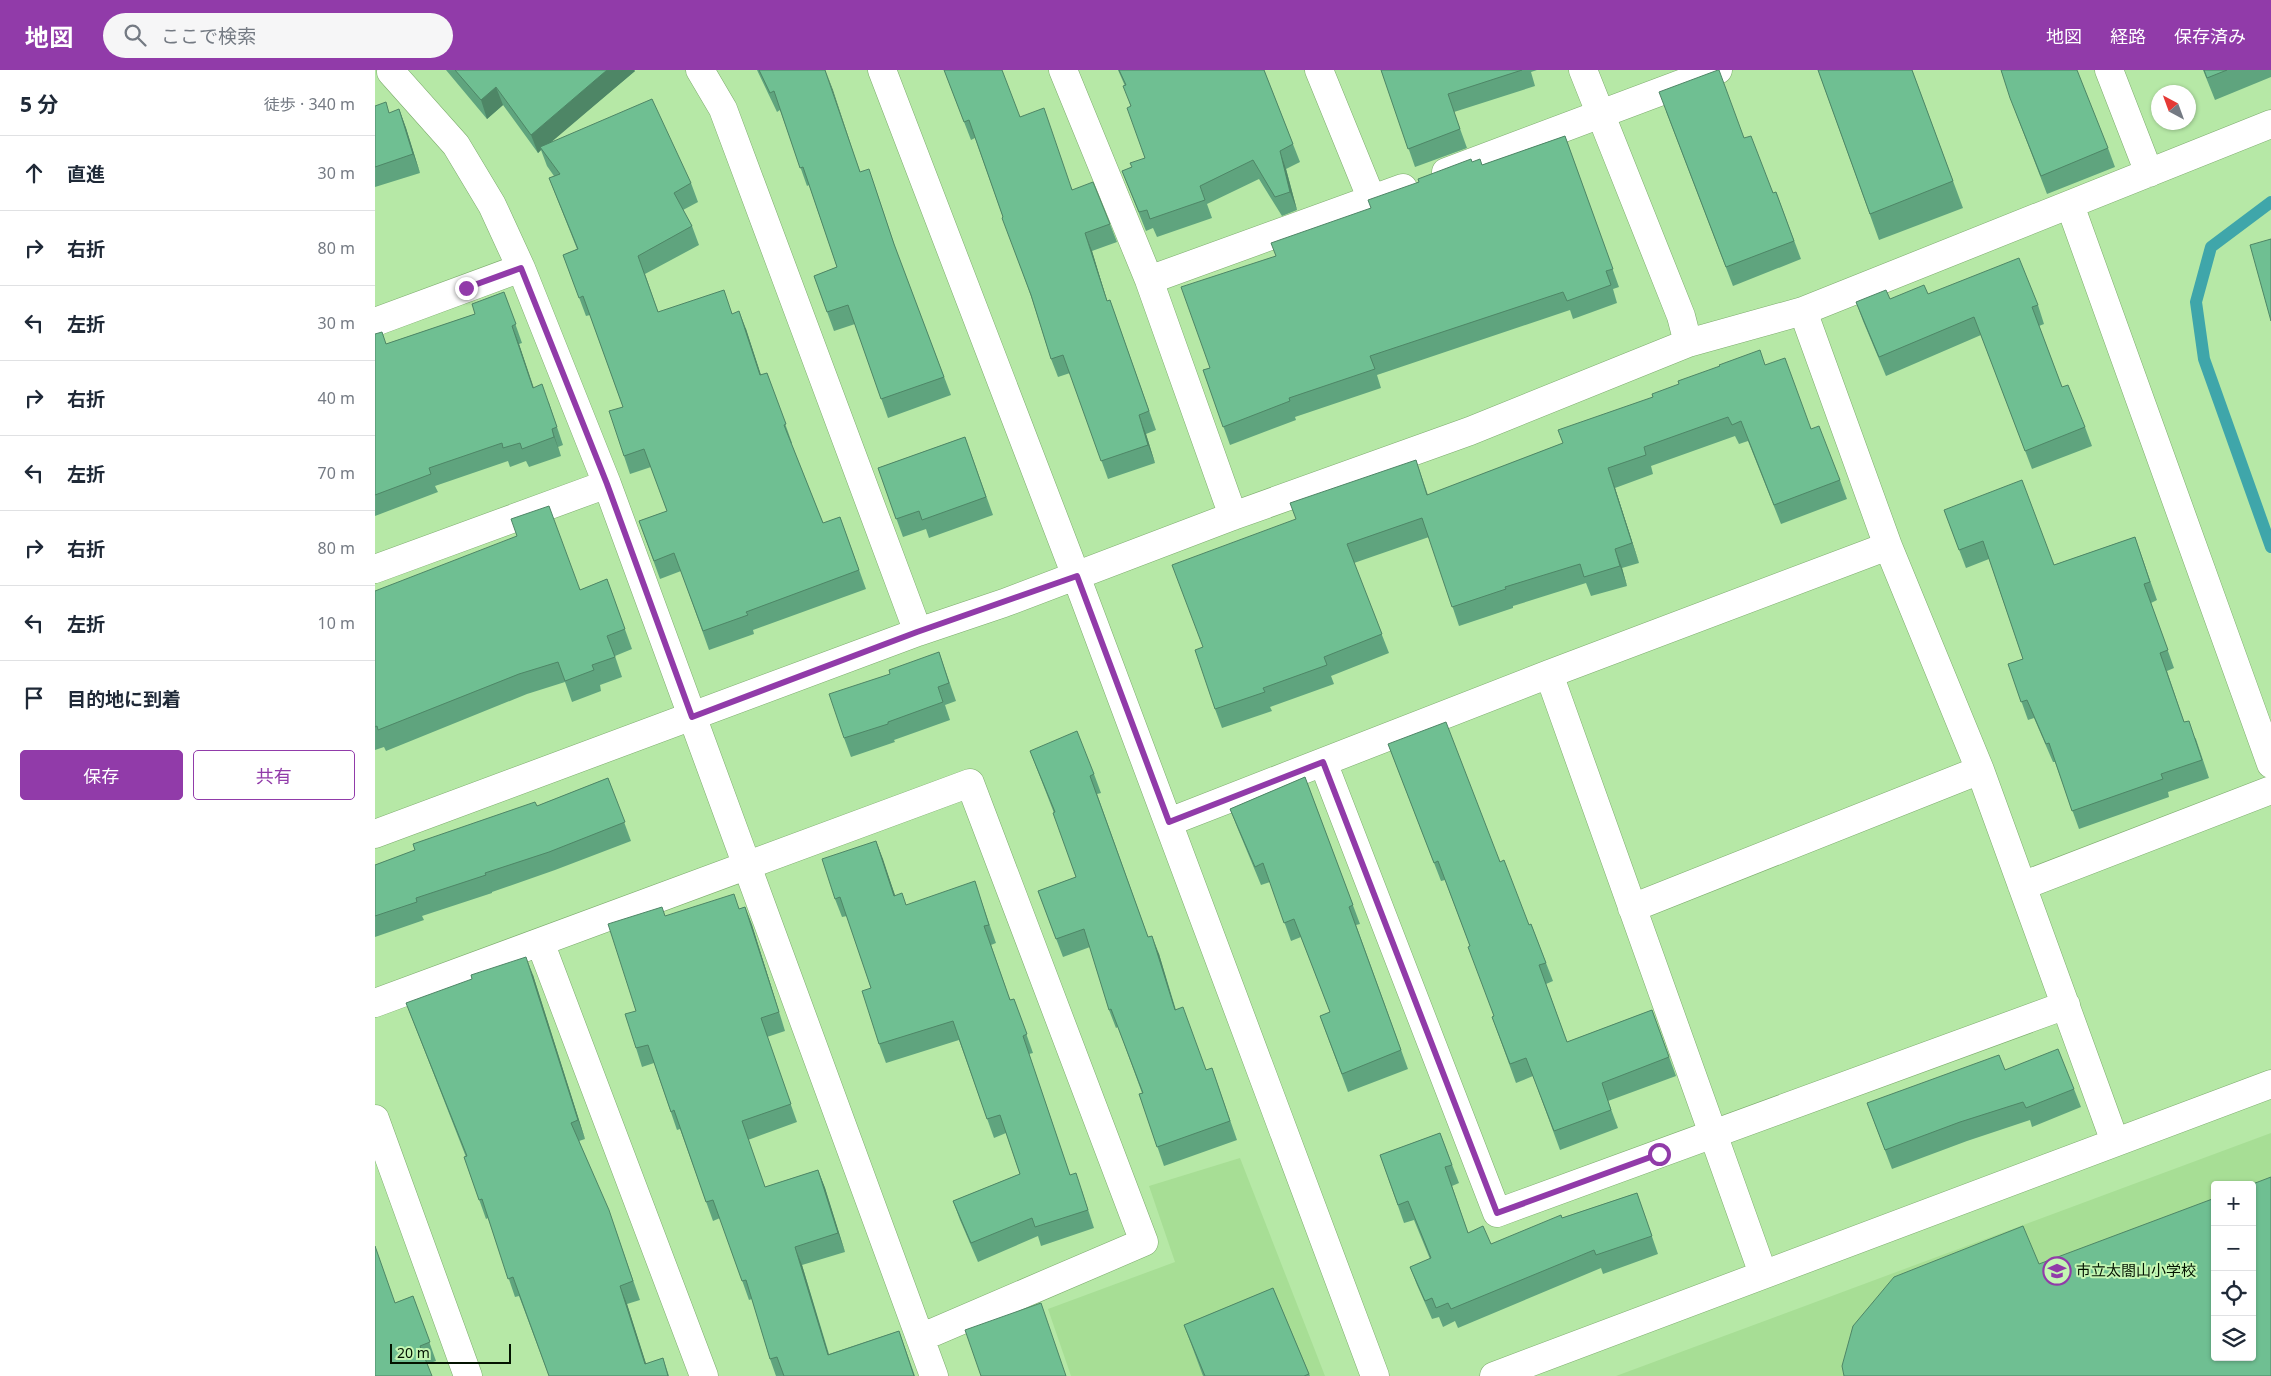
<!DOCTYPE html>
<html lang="ja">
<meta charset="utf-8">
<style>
:root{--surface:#fff;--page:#f6f6f7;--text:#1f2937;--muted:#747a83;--line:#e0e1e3;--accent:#913ba9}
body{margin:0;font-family:"Noto Sans","Noto Sans JP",sans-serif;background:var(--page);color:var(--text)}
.controls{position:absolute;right:15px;bottom:15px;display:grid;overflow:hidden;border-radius:5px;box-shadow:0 1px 4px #0004}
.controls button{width:45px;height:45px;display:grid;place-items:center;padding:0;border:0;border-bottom:1px solid var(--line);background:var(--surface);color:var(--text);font:25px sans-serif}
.compass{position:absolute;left:1776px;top:15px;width:45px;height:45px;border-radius:50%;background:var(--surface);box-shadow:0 1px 4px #0004;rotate:319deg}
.scale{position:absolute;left:15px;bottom:12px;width:121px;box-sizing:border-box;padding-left:5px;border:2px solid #031300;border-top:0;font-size:14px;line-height:18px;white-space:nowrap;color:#031300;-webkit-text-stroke:4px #c3f6b3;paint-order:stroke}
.stop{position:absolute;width:15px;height:15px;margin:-11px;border:4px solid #913ba9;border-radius:50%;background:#fff}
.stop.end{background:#913ba9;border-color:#fff;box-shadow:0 1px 5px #0008}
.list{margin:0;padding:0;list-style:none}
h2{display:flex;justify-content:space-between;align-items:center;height:65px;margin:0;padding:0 20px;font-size:21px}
h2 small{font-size:16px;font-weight:400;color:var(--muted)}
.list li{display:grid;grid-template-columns:32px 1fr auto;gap:15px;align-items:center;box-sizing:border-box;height:75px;padding:0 20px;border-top:1px solid var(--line)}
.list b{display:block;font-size:19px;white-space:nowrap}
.list em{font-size:16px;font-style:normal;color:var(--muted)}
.actions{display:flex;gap:10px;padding:15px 20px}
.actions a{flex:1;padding:11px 0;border:1px solid var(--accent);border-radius:5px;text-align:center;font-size:18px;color:var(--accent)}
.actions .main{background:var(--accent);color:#fff}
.icon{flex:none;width:28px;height:28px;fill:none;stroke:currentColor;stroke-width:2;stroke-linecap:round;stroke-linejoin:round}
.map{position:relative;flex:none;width:1896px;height:1306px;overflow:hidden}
header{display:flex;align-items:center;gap:30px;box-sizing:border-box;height:70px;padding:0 25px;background:var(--accent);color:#fff}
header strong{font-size:24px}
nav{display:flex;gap:28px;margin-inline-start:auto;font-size:18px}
.search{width:350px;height:45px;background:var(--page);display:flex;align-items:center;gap:12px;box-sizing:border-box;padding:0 18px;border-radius:28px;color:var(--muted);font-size:19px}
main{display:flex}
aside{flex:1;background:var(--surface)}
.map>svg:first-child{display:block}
</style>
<header>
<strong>地図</strong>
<div class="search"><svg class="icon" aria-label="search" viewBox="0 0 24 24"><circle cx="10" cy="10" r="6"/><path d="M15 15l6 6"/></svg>ここで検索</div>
<nav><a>地図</a><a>経路</a><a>保存済み</a></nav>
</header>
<main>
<aside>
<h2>5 分<small>徒歩 · 340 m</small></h2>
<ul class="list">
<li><svg class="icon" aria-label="ahead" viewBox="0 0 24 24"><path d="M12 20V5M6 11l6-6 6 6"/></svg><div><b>直進</b></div><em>30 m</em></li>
<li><svg class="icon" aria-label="right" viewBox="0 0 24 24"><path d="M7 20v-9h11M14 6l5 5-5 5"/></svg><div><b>右折</b></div><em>80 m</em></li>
<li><svg class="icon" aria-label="left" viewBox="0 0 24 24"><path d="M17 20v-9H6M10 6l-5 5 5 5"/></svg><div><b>左折</b></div><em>30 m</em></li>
<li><svg class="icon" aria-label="right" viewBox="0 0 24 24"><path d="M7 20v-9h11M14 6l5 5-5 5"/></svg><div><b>右折</b></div><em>40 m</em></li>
<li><svg class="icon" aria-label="left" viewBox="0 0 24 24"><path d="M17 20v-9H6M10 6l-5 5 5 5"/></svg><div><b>左折</b></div><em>70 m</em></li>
<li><svg class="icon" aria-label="right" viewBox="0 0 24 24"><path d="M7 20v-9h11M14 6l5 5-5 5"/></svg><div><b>右折</b></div><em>80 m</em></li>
<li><svg class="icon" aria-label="left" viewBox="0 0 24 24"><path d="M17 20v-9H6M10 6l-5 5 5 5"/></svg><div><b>左折</b></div><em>10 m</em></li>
<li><svg class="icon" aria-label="arrive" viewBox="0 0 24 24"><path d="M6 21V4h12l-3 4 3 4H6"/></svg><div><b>目的地に到着</b></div></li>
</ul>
<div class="actions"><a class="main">保存</a><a>共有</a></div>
</aside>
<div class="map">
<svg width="1896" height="1306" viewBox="0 0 1896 1306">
<rect width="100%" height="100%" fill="#b6e8a6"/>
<path fill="#a7de95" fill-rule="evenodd" d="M 1896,1063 L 1896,1306 L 1241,1306 ZM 1840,1115 L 1877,1115 L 1877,1287 L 1840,1287 Z
M 865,1088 L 950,1306 L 696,1306 L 673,1239 L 800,1192 L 774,1116 Z"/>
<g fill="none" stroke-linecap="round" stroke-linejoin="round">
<path stroke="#3fa6aa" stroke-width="12" d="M 1896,132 L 1836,177 L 1821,232 L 1829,289 L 1896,477"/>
<g stroke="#7cab6c" stroke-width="29">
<path id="minor" d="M 325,0 L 348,39 L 543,562
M 507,0 L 701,506 L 1000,1306
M 688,0 L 774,210 L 858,446
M 944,0 L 997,130
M 1208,0 L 1306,246 L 1313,273
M 1734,0 L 1774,103
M 16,2 L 81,75 L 117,135 L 146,198 L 232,414 L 559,1306
M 1071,102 L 1343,0
M 1695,135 L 1896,694
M 774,210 L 1028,118
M 1428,241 L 1513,476 L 1605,700 L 1740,1072
M 0,252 L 146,198
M 0,499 L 232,414
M 1174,604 L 1388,1204
M 948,692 L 1122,1143 L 1691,935
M 794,752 L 1174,604 L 1513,476
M 0,764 L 543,562 L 629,533 L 858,446 L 1095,361 L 1313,273 L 1428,241 L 1896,54
M 1647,816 L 1896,720
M 1257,838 L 1605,700
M 165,872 L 329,1306
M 0,933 L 595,713 L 769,1172 L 545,1268
M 0,1049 L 93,1306
M 1119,1306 L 1896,1014"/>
</g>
<use href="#minor" stroke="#fff" stroke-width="28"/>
</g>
<path fill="#5fa47e" d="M 71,0 L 259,0 L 260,1 L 174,73 L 316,113 L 323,132 L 308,140 L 317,156 L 324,175 L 270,204 L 283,242 L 357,244 L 371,259 L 386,305 L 392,303 L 417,373 L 416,373 L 448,453 L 465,447 L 491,519 L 378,560 L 379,564 L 334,580 L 306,501 L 285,509 L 264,451 L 292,441 L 276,397 L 255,404 L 249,386 L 248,337 L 215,245 L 211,246 L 188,185 L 202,179 L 174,108 L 179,106 L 172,96 L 166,80 L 163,83 L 128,35 L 112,49 Z
M 382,0 L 450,0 L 485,102 L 500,117 L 523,186 L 576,325 L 513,348 L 480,254 L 459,261 L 439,206 L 462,197 L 434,115 L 432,116 L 405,40 L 402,42 Z
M 569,0 L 645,47 L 698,120 L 735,154 L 742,172 L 717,181 L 732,231 L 735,230 L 781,360 L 771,364 L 780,393 L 733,409 L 695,303 L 683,307 L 676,289 L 657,229 L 600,68 L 596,70 Z
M 743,0 L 889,0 L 925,92 L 911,99 L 922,140 L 907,146 L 884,109 L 832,134 L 837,148 L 782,167 L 778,158 L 771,161 L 747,101 L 757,97 L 770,88 L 750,16 Z
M 1006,0 L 1162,0 L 1156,2 L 1160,16 L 1079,42 L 1092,78 L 1040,97 Z
M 1443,0 L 1537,0 L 1588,138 L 1504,170 Z
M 1626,0 L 1733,78 L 1740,97 L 1672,124 L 1642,46 Z
M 1828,0 L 1896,0 L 1896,7 L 1840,30 Z
M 0,36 L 15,43 L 24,39 L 31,58 L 45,103 L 0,117 Z
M 1291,41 L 1369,68 L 1398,123 L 1401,122 L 1426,189 L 1358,216 Z
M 1190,66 L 1244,217 L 1238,219 L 1242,233 L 1198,249 L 1195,240 L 1002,305 L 1006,318 L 920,347 L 921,350 L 855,375 L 828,300 L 835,298 L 901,186 L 996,138 L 1044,112 L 1097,92 L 1107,95 Z
M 129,222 L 147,273 L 144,274 L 158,318 L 174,333 L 188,375 L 183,377 L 186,386 L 154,397 L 151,391 L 135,397 L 133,391 L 60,416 L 63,422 L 0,446 L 0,264 L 11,274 L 100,244 Z
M 1553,224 L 1663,235 L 1669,254 L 1664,256 L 1687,317 L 1710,357 L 1717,376 L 1657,399 L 1606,265 L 1511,306 L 1488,251 L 1481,232 L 1515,229 Z
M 1391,295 L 1436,359 L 1465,410 L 1472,429 L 1406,454 L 1373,371 L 1364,374 L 1360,366 L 1276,396 L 1278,404 L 1240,418 L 1264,493 L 1247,498 L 1252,516 L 1216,526 L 1211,513 L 1138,536 L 1138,538 L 1084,556 L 1054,467 L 979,493 L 1014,583 L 956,606 L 959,614 L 895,637 L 897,641 L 847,658 L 840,639 L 828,578 L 921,449 L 1041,390 L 1053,425 Z
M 590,367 L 618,445 L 554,468 L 551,459 L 528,467 L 503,398 Z
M 1569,440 L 1679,495 L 1760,467 L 1782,530 L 1776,533 L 1799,598 L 1792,601 L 1809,652 L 1821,669 L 1834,708 L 1793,722 L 1794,727 L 1704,759 L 1680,692 L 1678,692 L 1659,648 L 1653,650 L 1633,594 L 1648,589 L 1614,489 L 1591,498 Z
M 232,509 L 257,579 L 240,586 L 247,607 L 225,615 L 226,621 L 197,632 L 190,612 L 152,624 L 11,681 L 9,677 L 0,680 L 0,521 L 205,520 Z
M 564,582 L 581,631 L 570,635 L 575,650 L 519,670 L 520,672 L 476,687 L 469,668 L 515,604 Z
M 1013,674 L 1125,792 L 1154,855 L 1156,854 L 1178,911 L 1171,914 L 1192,972 L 1277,940 L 1301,1006 L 1233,1031 L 1243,1058 L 1185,1080 L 1158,1006 L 1141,1013 L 1117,947 L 1119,946 L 1095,876 L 1070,810 L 1066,811 Z
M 655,681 L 719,704 L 726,723 L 722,724 L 773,867 L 784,884 L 801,940 L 831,1000 L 837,998 L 862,1070 L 789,1096 L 764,1024 L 767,1023 L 743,957 L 741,958 L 734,940 L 715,877 L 688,887 L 663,821 L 701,807 L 679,743 Z
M 930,707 L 985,854 L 981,855 L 1033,999 L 973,1022 L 945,946 L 955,942 L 926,867 L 916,871 L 895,812 L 886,815 L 862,757 L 855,739 Z
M 233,708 L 256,771 L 180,800 L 117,822 L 117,823 L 47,846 L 49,850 L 0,867 L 0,795 L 162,736 Z
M 501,771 L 520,825 L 531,835 L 606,830 L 621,873 L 616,875 L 635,930 L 639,929 L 658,983 L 654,984 L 695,1105 L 707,1121 L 719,1158 L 666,1176 L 663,1166 L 603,1192 L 585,1150 L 578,1131 L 645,1104 L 631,1063 L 619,1068 L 584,970 L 511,993 L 504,974 L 496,918 L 472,846 L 467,847 L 460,829 Z
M 370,837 L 377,855 L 410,961 L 392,967 L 422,1052 L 373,1070 L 390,1117 L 443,1100 L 450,1118 L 470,1182 L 427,1195 L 454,1284 L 524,1261 L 540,1306 L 401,1306 L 395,1289 L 377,1229 L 374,1230 L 345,1148 L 338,1151 L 305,1059 L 302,1060 L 279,993 L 267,997 L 261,978 L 261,941 L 364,839 Z
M 158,905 L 210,1069 L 204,1071 L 240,1158 L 265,1230 L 252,1234 L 271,1294 L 288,1288 L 294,1306 L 174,1306 L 144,1226 L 140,1227 L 113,1148 L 111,1149 L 89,1087 L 91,1087 L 31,933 Z
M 1630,1000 L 1699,1019 L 1706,1037 L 1657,1057 L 1655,1050 L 1592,1071 L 1517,1099 L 1492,1033 Z
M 1065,1063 L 1084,1113 L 1077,1116 L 1093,1163 L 1116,1174 L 1187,1148 L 1262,1123 L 1283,1184 L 1228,1204 L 1226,1198 L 1083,1258 L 1080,1251 L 1068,1257 L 1064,1247 L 1057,1249 L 1042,1215 L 1035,1197 L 1055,1189 L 1039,1150 L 1029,1153 L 1005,1085 Z
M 898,1218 L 935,1306 L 828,1306 L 809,1255 Z
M 38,1226 L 61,1291 L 52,1294 L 20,1233 Z"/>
<path fill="#4e8666" d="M 232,0 L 259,0 L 260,1 L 167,80 L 165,77 L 166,80 L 163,83 L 156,65 Z
M 451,2 L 458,20 L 491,121 L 485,102 Z
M 121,17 L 128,35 L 112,49 L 106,30 Z
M 24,39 L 31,58 L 45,103 L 38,84 Z
M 905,81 L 911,99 L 922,140 L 915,122 Z
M 710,163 L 717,181 L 738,250 L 732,231 Z
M 364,241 L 371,259 L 392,324 L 385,305 Z
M 137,256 L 144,274 L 165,336 L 158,318 Z
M 764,345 L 771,364 L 780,393 L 773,375 Z
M 177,359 L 186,386 L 179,367 Z
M 1233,398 L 1240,418 L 1264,493 L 1257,473 Z
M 1240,479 L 1247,498 L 1252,516 L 1245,496 Z
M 501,771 L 508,789 L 526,844 L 519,826 Z
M 370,837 L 377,855 L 410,961 L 404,942 Z
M 777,866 L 784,884 L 806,959 L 800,940 Z
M 151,887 L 158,905 L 210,1069 L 203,1050 Z
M 443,1100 L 450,1118 L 470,1182 L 463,1163 Z
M 420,1177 L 427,1195 L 459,1303 L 453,1285 Z
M 245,1216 L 252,1234 L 275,1306 L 270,1294 Z"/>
<path fill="#6fbf92" stroke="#4e8666" d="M 80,0 L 232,0 L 156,65 L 121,17 L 106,30 Z
M 384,0 L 450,0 L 485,102 L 494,99 L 519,174 L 569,307 L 506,329 L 473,235 L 452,242 L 439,206 L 462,197 L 428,97 L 425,98 L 399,21 L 395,23 Z
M 569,0 L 627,0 L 645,47 L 669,38 L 697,120 L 718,112 L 735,154 L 710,163 L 732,231 L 735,230 L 774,341 L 764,345 L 773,375 L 726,391 L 688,285 L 676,289 L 656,225 L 627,148 L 628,147 L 594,50 L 589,52 Z
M 744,0 L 889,0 L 918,74 L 905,81 L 915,122 L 900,127 L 878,90 L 825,116 L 830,130 L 775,149 L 772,140 L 764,142 L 747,101 L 757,97 L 755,93 L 770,88 L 752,38 L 756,36 L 748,16 L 751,15 Z
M 1006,0 L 1147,0 L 1073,24 L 1085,59 L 1033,79 Z
M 1343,0 L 1344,0 L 1369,68 L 1376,66 L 1398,123 L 1401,122 L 1419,171 L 1351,197 L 1284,22 Z
M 1443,0 L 1537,0 L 1578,111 L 1495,144 Z
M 1626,0 L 1702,0 L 1733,78 L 1666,106 L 1635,28 Z
M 1829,0 L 1852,0 L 1832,8 Z
M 277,29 L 316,113 L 299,123 L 317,156 L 263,186 L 283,242 L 349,220 L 357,244 L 364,241 L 385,305 L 392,303 L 411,354 L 409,355 L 448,453 L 465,447 L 484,500 L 371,542 L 373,545 L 328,561 L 299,483 L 279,491 L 264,451 L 292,441 L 269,379 L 249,386 L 234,341 L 248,337 L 208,226 L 204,228 L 188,185 L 203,179 L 174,108 L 185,104 L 165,77 Z
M 11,32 L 14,43 L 24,39 L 38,84 L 0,97 L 0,36 Z
M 1190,66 L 1238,199 L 1231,201 L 1236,215 L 1192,231 L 1188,222 L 995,286 L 1000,299 L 914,328 L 915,331 L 848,357 L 828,300 L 835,298 L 806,217 L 901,186 L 896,173 L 996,138 L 993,130 L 1044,112 L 1043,109 L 1096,89 L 1097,92 L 1105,89 L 1107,95 Z
M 1896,169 L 1896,251 L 1875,175 Z
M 1644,188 L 1663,235 L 1657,237 L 1687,317 L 1693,315 L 1710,357 L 1650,381 L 1599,247 L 1504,287 L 1481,232 L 1511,220 L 1515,229 L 1549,215 L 1553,224 Z
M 129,222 L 141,254 L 137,256 L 158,318 L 167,314 L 182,357 L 177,359 L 179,367 L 147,379 L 145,373 L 128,378 L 127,373 L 54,398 L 56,404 L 0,425 L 0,264 L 7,262 L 11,274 L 100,244 L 97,234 Z
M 1385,280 L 1390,295 L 1410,288 L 1436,359 L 1444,356 L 1465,410 L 1399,435 L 1366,351 L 1357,355 L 1353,347 L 1269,377 L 1271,385 L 1233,398 L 1257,473 L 1240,479 L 1245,496 L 1209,507 L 1205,494 L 1130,517 L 1131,519 L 1077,537 L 1047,448 L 972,474 L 1007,564 L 949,587 L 952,595 L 888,618 L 890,622 L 840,639 L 820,580 L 828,577 L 797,495 L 921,449 L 915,433 L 1041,390 L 1052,425 L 1188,373 L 1183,360 L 1278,327 L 1277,324 L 1304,314 L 1303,311 L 1345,296 L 1344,295 Z
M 590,367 L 611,427 L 547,450 L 544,441 L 521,449 L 503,398 Z
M 1647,410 L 1679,495 L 1760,467 L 1775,512 L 1769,514 L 1793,580 L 1785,583 L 1809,652 L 1814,651 L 1827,690 L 1786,704 L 1788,709 L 1697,741 L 1674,673 L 1671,674 L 1652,630 L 1646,632 L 1633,594 L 1648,589 L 1608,471 L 1584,480 L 1569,440 Z
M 174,436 L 205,520 L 232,509 L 250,559 L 232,566 L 240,587 L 217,595 L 219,600 L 190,611 L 183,592 L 144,604 L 3,660 L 2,656 L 0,657 L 0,521 L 142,466 L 136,449 Z
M 564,582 L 574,613 L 563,617 L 568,632 L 513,652 L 513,654 L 469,668 L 454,624 L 515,604 L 514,600 Z
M 1071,652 L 1125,792 L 1129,790 L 1154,855 L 1156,854 L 1171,893 L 1164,895 L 1192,972 L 1277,940 L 1294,987 L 1227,1013 L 1236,1040 L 1179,1061 L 1151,988 L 1135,994 L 1117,947 L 1119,946 L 1093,877 L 1095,876 L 1063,791 L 1059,793 L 1013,674 Z
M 702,661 L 719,704 L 715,706 L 773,867 L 777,866 L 800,940 L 808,937 L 831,1000 L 837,998 L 855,1051 L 782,1077 L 764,1024 L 768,1023 L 736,939 L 734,940 L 709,859 L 681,869 L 663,821 L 701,807 L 678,743 L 680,742 L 655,681 Z
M 930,707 L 978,835 L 974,837 L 1026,980 L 967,1004 L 945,946 L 955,942 L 919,849 L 909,853 L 888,793 L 880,797 L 855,739 Z
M 233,708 L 250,752 L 174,782 L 110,803 L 111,805 L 41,828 L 42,832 L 0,846 L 0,795 L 40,780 L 38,774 L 160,732 L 162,736 Z
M 501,771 L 519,826 L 527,823 L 531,835 L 600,811 L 614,855 L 609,856 L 635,930 L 639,929 L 652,964 L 648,966 L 695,1105 L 701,1103 L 713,1140 L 660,1157 L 657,1148 L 596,1173 L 578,1131 L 645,1104 L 625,1045 L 612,1049 L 578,951 L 504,974 L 487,921 L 496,918 L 465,827 L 460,829 L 447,789 Z
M 359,824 L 364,839 L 370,837 L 404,942 L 386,948 L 416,1034 L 367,1051 L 390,1117 L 443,1100 L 463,1163 L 420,1177 L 453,1285 L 524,1261 L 539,1306 L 409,1306 L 402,1287 L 395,1289 L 371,1210 L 367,1211 L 338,1130 L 331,1132 L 299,1040 L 296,1042 L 273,975 L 261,978 L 250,944 L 261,941 L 233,854 L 287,837 L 290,846 Z
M 151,887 L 203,1050 L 196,1053 L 234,1140 L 258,1211 L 245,1216 L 270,1294 L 288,1288 L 293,1306 L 174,1306 L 138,1207 L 133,1209 L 107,1129 L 104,1130 L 89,1087 L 92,1086 L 31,933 L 97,909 L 96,905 Z
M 1683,979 L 1699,1019 L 1651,1038 L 1648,1032 L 1585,1052 L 1510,1080 L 1492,1033 L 1624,985 L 1630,1000 Z
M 1065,1063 L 1077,1095 L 1070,1097 L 1093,1163 L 1108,1156 L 1116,1174 L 1186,1145 L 1187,1148 L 1262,1123 L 1277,1166 L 1221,1185 L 1219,1180 L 1076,1239 L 1073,1233 L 1061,1238 L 1057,1228 L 1050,1231 L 1035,1197 L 1056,1188 L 1033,1131 L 1023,1135 L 1005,1085 Z
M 1896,1107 L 1896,1306 L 1469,1306 L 1467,1296 L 1478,1256 L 1519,1207 L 1648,1156 L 1664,1194 L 1840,1128 L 1840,1287 L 1877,1287 L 1877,1115 L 1875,1115 Z
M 0,1176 L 20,1233 L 38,1226 L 55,1272 L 45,1276 L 57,1306 L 0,1306 Z
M 898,1218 L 934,1304 L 929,1306 L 830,1306 L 809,1255 Z
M 666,1233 L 691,1306 L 606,1306 L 590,1260 Z"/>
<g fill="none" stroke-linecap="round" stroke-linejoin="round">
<path stroke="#913ba9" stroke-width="6" d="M 91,218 L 146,198 L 232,414 L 317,647 L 542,562 L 702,506 L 794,752 L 948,692 L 1122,1143 L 1284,1084"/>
</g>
<defs>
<g id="school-ring" transform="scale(1.4375)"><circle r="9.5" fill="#c3f6b3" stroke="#913ba9" stroke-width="1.5"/><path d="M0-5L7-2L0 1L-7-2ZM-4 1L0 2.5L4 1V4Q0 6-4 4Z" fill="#913ba9"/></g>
</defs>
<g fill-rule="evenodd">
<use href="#school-ring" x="1682" y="1201"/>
</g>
<g text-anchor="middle" stroke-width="4" stroke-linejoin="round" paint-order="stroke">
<g font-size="15" fill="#031300" stroke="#c3f6b3" text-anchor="start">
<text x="1701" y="1206">市立太閤山小学校</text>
</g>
</g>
</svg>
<div class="controls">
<button>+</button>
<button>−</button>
<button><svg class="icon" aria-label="locate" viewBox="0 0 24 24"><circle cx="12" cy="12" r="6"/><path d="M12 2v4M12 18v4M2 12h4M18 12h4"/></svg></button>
<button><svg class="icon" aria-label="layers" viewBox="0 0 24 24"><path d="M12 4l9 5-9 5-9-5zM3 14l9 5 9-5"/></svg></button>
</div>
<svg class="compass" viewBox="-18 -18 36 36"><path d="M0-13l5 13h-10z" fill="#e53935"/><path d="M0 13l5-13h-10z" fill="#747a83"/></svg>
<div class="scale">20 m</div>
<div class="stop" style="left:1284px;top:1084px"></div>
<div class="stop end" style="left:91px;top:218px"></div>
</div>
</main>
